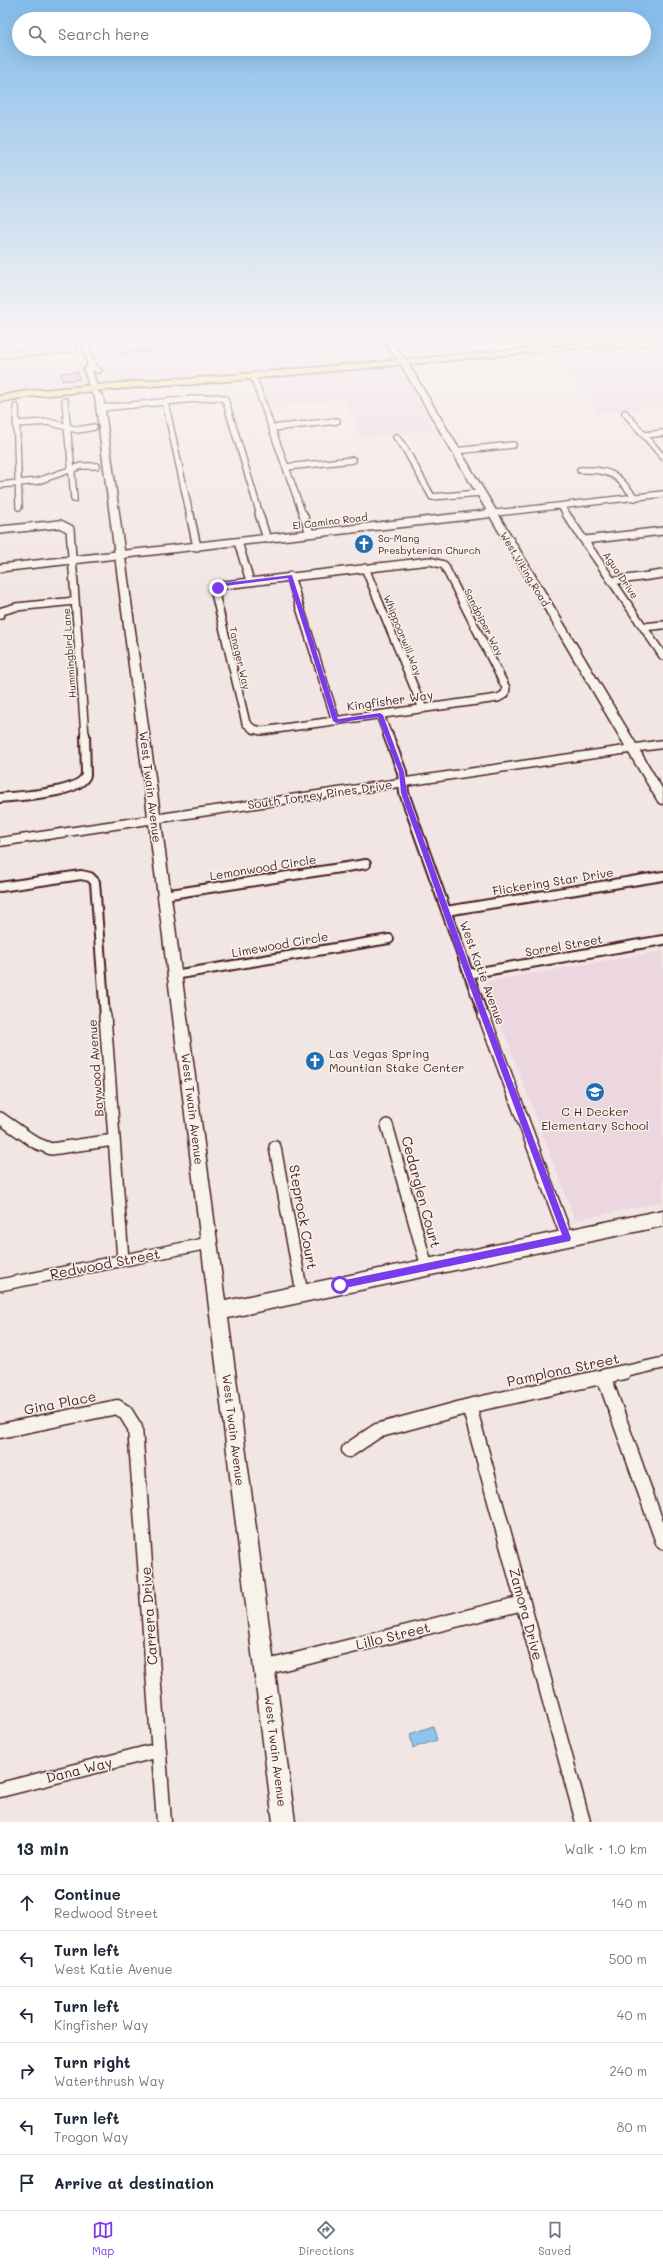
<!DOCTYPE html>
<meta charset="utf-8">
<style>
:root{--surface:#fff;--page:#f6f6f7;--text:#1f2937;--muted:#747a83;--line:#e0e1e3;--accent:#7c3aed}
body{margin:0;font-family:Mali,sans-serif;background:var(--page);color:var(--text)}
.stop{position:absolute;width:12px;height:12px;margin:-9px;border:3px solid #7c3aed;border-radius:50%;background:#fff}
.stop.end{background:#7c3aed;border-color:#fff;box-shadow:0 1px 4px #0008}
.list{margin:0;padding:0;list-style:none}
h2{display:flex;justify-content:space-between;align-items:center;height:52px;margin:0;padding:0 16px;font-size:17px}
h2 small{font-size:13px;font-weight:400;color:var(--muted)}
.list li{display:grid;grid-template-columns:26px 1fr auto;gap:12px;align-items:center;box-sizing:border-box;height:56px;padding:0 16px;border-top:1px solid var(--line)}
.list b{display:block;font-size:15px;white-space:nowrap}
.list p{margin:0;font-size:13px;white-space:nowrap;color:var(--muted)}
.list em{font-size:13px;font-style:normal;color:var(--muted)}
.icon{flex:none;width:22px;height:22px;fill:none;stroke:currentColor;stroke-width:2;stroke-linecap:round;stroke-linejoin:round}
.map{position:relative;flex:none;width:663px;height:1822px;overflow:hidden}
.search{position:absolute;background:var(--surface);box-shadow:0 4px 16px #0002;left:12px;right:12px;top:12px;height:44px;display:flex;align-items:center;gap:10px;box-sizing:border-box;padding:0 14px;border-radius:22px;color:var(--muted);font-size:15px}
.sheet{height:388px;background:var(--surface)}
nav{display:flex;justify-content:space-around;align-items:center;box-sizing:border-box;height:56px;border-top:1px solid var(--line);background:var(--surface);font-size:11px;color:var(--muted)}
nav a{display:grid;justify-items:center;gap:2px}
nav .on{color:var(--accent)}
.map>svg:first-child{display:block}
</style>
<div class="map">
<svg width="663" height="1822" viewBox="0 0 663 1822">
<rect width="100%" height="100%" fill="#f2e6e4"/>
<filter id="ink" filterUnits="userSpaceOnUse"><feTurbulence type="fractalNoise" baseFrequency=".025" numOctaves="2"/><feDisplacementMap in="SourceGraphic" scale="8" xChannelSelector="R" yChannelSelector="G"/><feConvolveMatrix kernelMatrix="1 2 1 2 8 2 1 2 1" color-interpolation-filters="sRGB"/></filter>
<g filter="url(#ink)">
<path fill="#ecd6e0" d="M 92,339 L 164,339 L 170,354 L 332,339 L 379,339 L 394,358 L 106,384 Z
M 542,339 L 608,339 L 548,344 Z
M 663,343 L 663,407 L 598,413 L 550,353 Z
M 83,362 L 89,386 L 0,395 L 0,371 Z
M 399,367 L 435,430 L 361,438 L 345,400 L 261,409 L 250,381 Z
M 663,951 L 663,1202 L 575,1220 L 485,982 Z"/>
<path fill="#8dc6ec" stroke="#72839f" d="M 433,1726 L 437,1740 L 413,1748 L 410,1734 Z"/>
<path fill="#dfb2d5" stroke="#4a1f2b" d="M 113,339 L 146,339 L 150,351 L 117,354 Z
M 78,372 L 79,379 L 62,381 L 61,373 Z"/>
<g fill="none" stroke-linecap="round" stroke-linejoin="round">
<g stroke="#4a1f2b" stroke-width="8">
<path id="street-far4" d="M 535,339 L 544,349
M 0,340 L 16,339
M 0,355 L 75,349
M 253,376 L 303,515
M 65,401 L 69,447
M 165,402 L 190,515
M 16,407 L 19,507
M 101,408 L 216,397 L 225,399 L 260,515
M 625,413 L 663,457
M 16,424 L 49,422 L 78,430 L 94,427
M 272,428 L 337,421
M 644,435 L 663,433
M 396,437 L 404,447 L 432,497 L 480,493
M 70,450 L 74,499
M 455,451 L 513,445
M 286,467 L 353,460
M 580,470 C 611,469 617,474 635,498
M 0,485 L 38,481 L 81,466 L 97,466
M 561,506 L 567,515
M 478,515 L 663,494"/>
</g>
<g stroke="#4a1f2b" stroke-width="10">
<path id="street-far3" d="M 190,514 L 197,547
M 259,514 L 267,539
M 303,514 L 310,533
M 566,514 L 663,656
M 0,530 L 60,524 L 70,529 L 85,736
M 585,540 L 663,531
M 238,542 L 250,581
M 430,561 L 444,565 L 506,688 L 505,694 L 498,698 L 262,731 L 253,729 L 246,723 L 215,593 L 218,588 L 224,585 Z
M 0,568 L 487,514
M 365,568 L 423,709
M 290,576 L 336,721
M 612,581 L 663,574
M 0,615 L 2,611 L 16,607 L 75,601
M 643,627 L 663,625
M 380,715 L 388,736"/>
</g>
<g stroke="#4a1f2b" stroke-width="12">
<path id="street-far2" d="M 388,735 L 402,772 L 404,793 L 484,1017
M 0,798 C 18,796 80,794 86,775 L 85,735
M 0,887 L 81,875 L 90,877 L 95,882 L 105,1017
M 164,895 L 366,864
M 446,911 L 663,876
M 468,974 L 663,940
M 174,975 L 389,939"/>
</g>
<g stroke="#4a1f2b" stroke-width="14">
<path id="street-far1" d="M 105,1016 L 123,1260
M 484,1016 L 567,1238
M 0,1118 L 36,1143 L 51,1149 L 114,1140
M 387,1125 L 427,1267
M 275,1147 L 302,1293
M 0,1285 L 209,1243
M 619,1373 L 663,1363"/>
</g>
<g stroke="#4a1f2b" stroke-width="17">
<path id="street" d="M 604,1377 L 663,1542
M 469,1406 L 583,1822
M 0,1431 L 117,1407 L 125,1412 L 135,1428 L 164,1822
M 349,1450 L 377,1431 L 469,1406 L 624,1372
M 264,1668 L 523,1603
M 0,1790 L 159,1750"/>
</g>
<g stroke="#4a1f2b" stroke-width="3">
<path id="secondary" d="M 81,339 L 87,339 L 95,365 L 102,371 L 98,373 L 92,370 L 98,392 L 103,396 L 160,814 L 625,746 L 400,363 L 382,339 L 389,339 L 407,362 L 636,744 L 663,740 L 663,748 L 640,751 L 663,790 L 663,804 L 659,803 L 629,753 L 161,822 L 225,1301 L 663,1210 L 663,1226 L 228,1318 L 295,1822 L 273,1822 L 149,824 L 0,846 L 0,838 L 148,816 L 95,397 L 91,393 L 84,369 L 88,365 Z"/>
</g>
<g stroke="#4a1f2b" stroke-width="3">
<path id="primary" d="M 663,339 L 663,343 L 601,349 L 592,347 L 185,385 L 176,384 L 27,397 L 0,402 L 0,396 L 27,391 L 176,378 L 185,379 L 592,343 L 601,345 Z"/>
</g>
<use href="#street-far4" stroke="#f7f3e8" stroke-width="5.5"/>
<use href="#street-far3" stroke="#f7f3e8" stroke-width="7"/>
<use href="#street-far2" stroke="#f7f3e8" stroke-width="8"/>
<use href="#street-far1" stroke="#f7f3e8" stroke-width="11"/>
<use href="#street" stroke="#f7f3e8" stroke-width="14"/>
<use href="#secondary" fill="#f7f3e8" fill-rule="evenodd"/>
<use href="#primary" fill="#fedf80" fill-rule="evenodd"/>
</g>
</g>
<linearGradient id="sky" x2="0" y2="1"><stop stop-color="#83bbea"/><stop offset="0.57" stop-color="#f9f4f3"/><stop offset="1" stop-color="#f9f4f3" stop-opacity="0"/></linearGradient>
<rect width="663" height="594" fill="url(#sky)"/>
<path fill="#7c3aed" d="M 292,575 L 338,719 L 380,713 L 383,715 L 404,772 L 407,793 L 472,974 L 571,1238 L 570,1241 L 340,1289 L 336,1285 L 340,1281 L 562,1235 L 465,974 L 401,793 L 399,772 L 378,717 L 336,723 L 333,721 L 288,578 L 225,586 L 218,590 L 215,588 L 224,583 Z"/>
<defs>
<g id="church-disc" transform="scale(1)"><circle r="9.5" fill="#1f6fb2" stroke="#f7f3e8"/><path d="M-1.2-6h2.4v3.5h3.3v2.4h-3.3V6h-2.4V-.1h-3.3v-2.4h3.3Z" fill="#fff"/></g>
<g id="school-disc" transform="scale(1)"><circle r="9.5" fill="#1f6fb2" stroke="#f7f3e8"/><path d="M0-5L7-2L0 1L-7-2ZM-4 1L0 2.5L4 1V4Q0 6-4 4Z" fill="#fff"/></g>
</defs>
<g fill-rule="evenodd">
<use href="#church-disc" x="364" y="544"/>
<use href="#church-disc" x="315" y="1061"/>
<use href="#school-disc" x="595" y="1092"/>
</g>
<g text-anchor="middle" stroke-width="3" stroke-linejoin="round" paint-order="stroke">
<g font-size="10" fill="#4a1f2b" stroke="#f7f3e8">
<text transform="translate(330 521) rotate(-7)" y="4">El Camino Road</text>
<text transform="translate(525 569) rotate(59)" y="4">West Viking Road</text>
<text transform="translate(621 575) rotate(56)" y="4">Agua Drive</text>
<text transform="translate(484 622) rotate(63)" y="4">Sandpiper Way</text>
<text transform="translate(403 635) rotate(68)" y="4">Whippoorwill Way</text>
<text transform="translate(69 653) rotate(-94)" y="4">Hummingbird Lane</text>
<text transform="translate(240 658) rotate(77)" y="4">Tanager Way</text>
</g>
<g font-size="10" fill="#4a1f2b" stroke="#f7f3e8" text-anchor="start">
<text x="378" y="542">So-Mang<tspan x="378" dy="12">Presbyterian Church</tspan></text>
</g>
<g font-size="12" fill="#4a1f2b" stroke="#f7f3e8">
<text transform="translate(390 701) rotate(-8)" y="4">Kingfisher Way</text>
<text transform="translate(150 787) rotate(83)" y="4">West Twain Avenue</text>
<text transform="translate(320 795) rotate(-8)" y="4">South Torrey Pines Drive</text>
<text transform="translate(263 868) rotate(-9)" y="4">Lemonwood Circle</text>
<text transform="translate(553 882) rotate(-9)" y="4">Flickering Star Drive</text>
<text transform="translate(280 945) rotate(-10)" y="4">Limewood Circle</text>
<text transform="translate(564 946) rotate(-10)" y="4">Sorrel Street</text>
<text transform="translate(482 973) rotate(70)" y="4">West Katie Avenue</text>
<text transform="translate(96 1068) rotate(-94)" y="4">Baywood Avenue</text>
<text transform="translate(192 1109) rotate(83)" y="4">West Twain Avenue</text>
<text transform="translate(233 1430) rotate(83)" y="4">West Twain Avenue</text>
<text transform="translate(275 1751) rotate(83)" y="4">West Twain Avenue</text>
</g>
<g font-size="12" fill="#4a1f2b" stroke="#f7f3e8" text-anchor="start">
<text x="329" y="1058">Las Vegas Spring<tspan x="329" dy="14">Mountian Stake Center</tspan></text>
<text x="595" y="1116" text-anchor="middle">C H Decker<tspan x="595" dy="14">Elementary School</tspan></text>
</g>
<g font-size="14" fill="#4a1f2b" stroke="#f7f3e8">
<text transform="translate(421 1192) rotate(75)" y="5">Cedarglen Court</text>
<text transform="translate(303 1217) rotate(80)" y="5">Steprock Court</text>
<text transform="translate(105 1264) rotate(-11)" y="5">Redwood Street</text>
<text transform="translate(563 1370) rotate(-12)" y="5">Pamplona Street</text>
<text transform="translate(60 1403) rotate(-11)" y="5">Gina Place</text>
<text transform="translate(526 1614) rotate(75)" y="5">Zamora Drive</text>
<text transform="translate(149 1616) rotate(-94)" y="5">Carrera Drive</text>
<text transform="translate(393 1636) rotate(-14)" y="5">Lillo Street</text>
<text transform="translate(79 1770) rotate(-14)" y="5">Dana Way</text>
</g>
</g>
</svg>
<div class="stop" style="left:340px;top:1285px"></div>
<div class="stop end" style="left:218px;top:588px"></div>
<div class="search"><svg class="icon" aria-label="search" viewBox="0 0 24 24"><circle cx="10" cy="10" r="6"/><path d="M15 15l6 6"/></svg>Search here</div>
</div>
<section class="sheet">
<h2>13 min<small>Walk · 1.0 km</small></h2>
<ul class="list">
<li><svg class="icon" aria-label="ahead" viewBox="0 0 24 24"><path d="M12 20V5M6 11l6-6 6 6"/></svg><div><b>Continue</b><p>Redwood Street</p></div><em>140 m</em></li>
<li><svg class="icon" aria-label="left" viewBox="0 0 24 24"><path d="M17 20v-9H6M10 6l-5 5 5 5"/></svg><div><b>Turn left</b><p>West Katie Avenue</p></div><em>500 m</em></li>
<li><svg class="icon" aria-label="left" viewBox="0 0 24 24"><path d="M17 20v-9H6M10 6l-5 5 5 5"/></svg><div><b>Turn left</b><p>Kingfisher Way</p></div><em>40 m</em></li>
<li><svg class="icon" aria-label="right" viewBox="0 0 24 24"><path d="M7 20v-9h11M14 6l5 5-5 5"/></svg><div><b>Turn right</b><p>Waterthrush Way</p></div><em>240 m</em></li>
<li><svg class="icon" aria-label="left" viewBox="0 0 24 24"><path d="M17 20v-9H6M10 6l-5 5 5 5"/></svg><div><b>Turn left</b><p>Trogon Way</p></div><em>80 m</em></li>
<li><svg class="icon" aria-label="arrive" viewBox="0 0 24 24"><path d="M6 21V4h12l-3 4 3 4H6"/></svg><div><b>Arrive at destination</b></div></li>
</ul>
</section>
<nav>
<a class="on"><svg class="icon" aria-label="map" viewBox="0 0 24 24"><path d="M3 6l6-2 6 2 6-2v14l-6 2-6-2-6 2zM9 4v14M15 6v14"/></svg>Map</a>
<a><svg class="icon" aria-label="directions" viewBox="0 0 24 24"><path d="M12 3l9 9-9 9-9-9zM9 14v-3h6M13 9l2 2-2 2"/></svg>Directions</a>
<a><svg class="icon" aria-label="saved" viewBox="0 0 24 24"><path d="M7 4h10v16l-5-4-5 4z"/></svg>Saved</a>
</nav>
